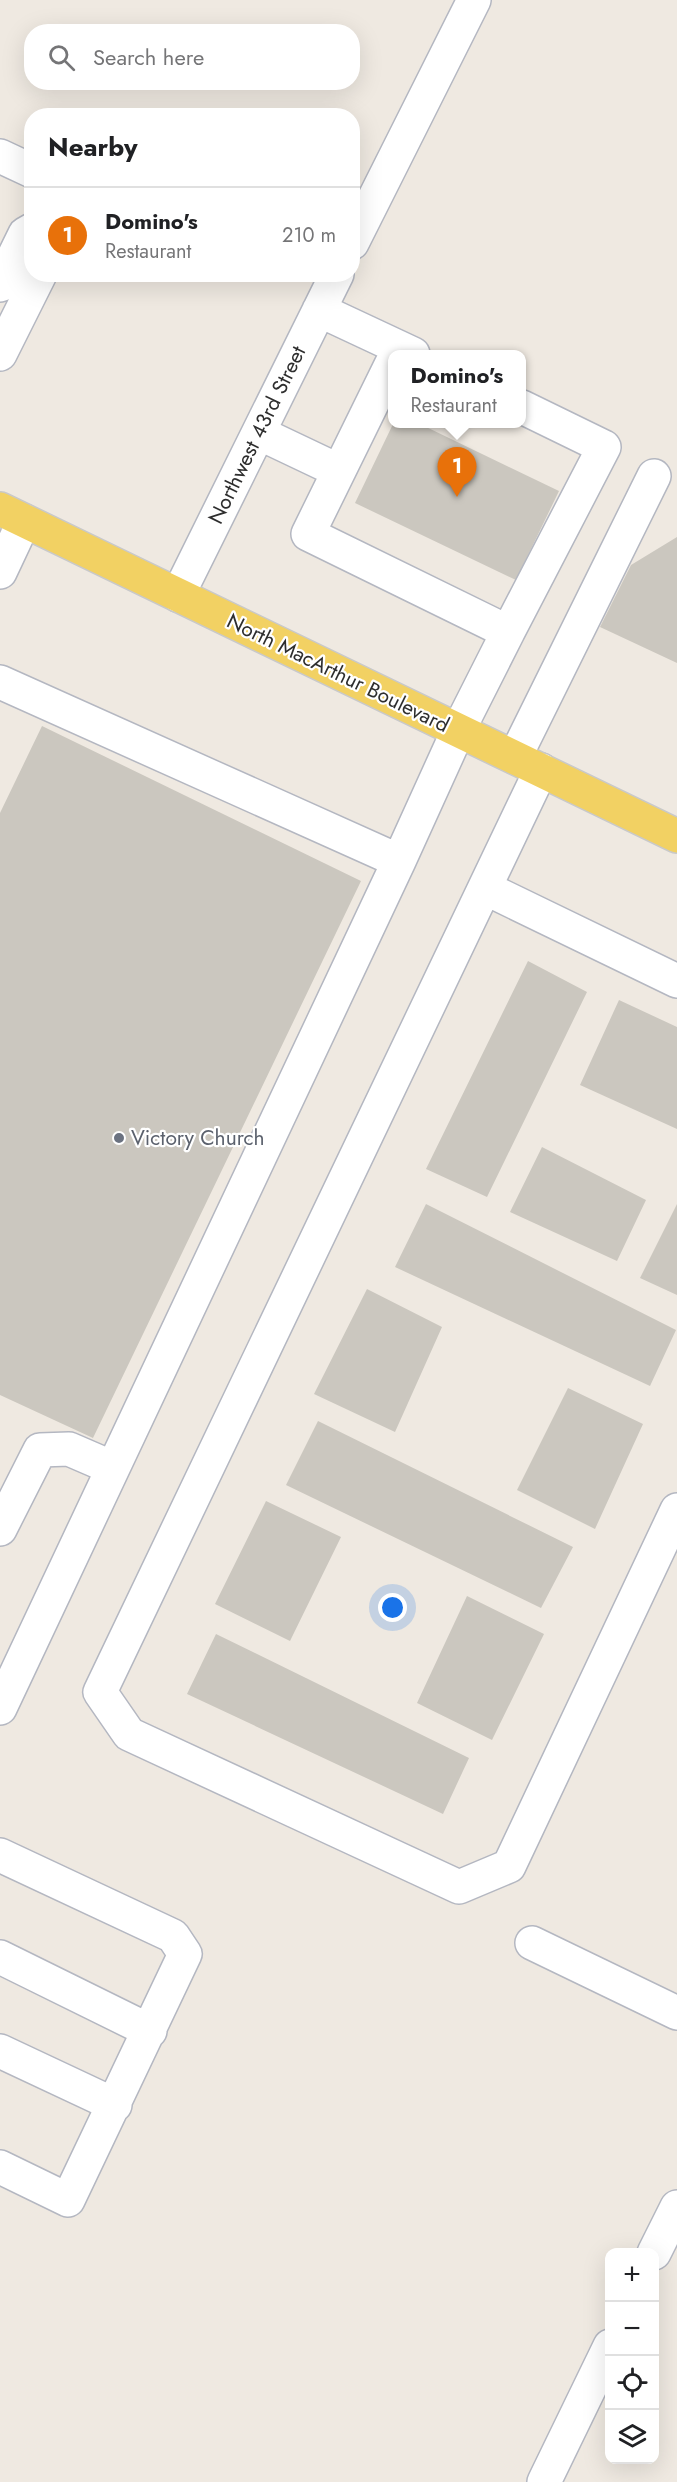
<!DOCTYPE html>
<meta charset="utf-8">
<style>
:root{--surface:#fff;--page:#f6f6f6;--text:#202124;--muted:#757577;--line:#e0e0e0;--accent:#1a73e8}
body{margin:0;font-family:Jost,sans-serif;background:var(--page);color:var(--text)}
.controls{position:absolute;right:18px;bottom:18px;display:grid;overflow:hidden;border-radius:12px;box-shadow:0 6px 24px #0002}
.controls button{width:54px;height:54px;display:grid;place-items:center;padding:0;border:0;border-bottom:2px solid var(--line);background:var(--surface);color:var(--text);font:30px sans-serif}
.you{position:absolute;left:393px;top:1608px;width:21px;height:21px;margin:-15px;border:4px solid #fff;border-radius:50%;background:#1a73e8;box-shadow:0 0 0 9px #1a73e833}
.badge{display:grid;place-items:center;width:39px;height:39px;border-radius:50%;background:var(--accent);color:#fff;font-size:20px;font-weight:700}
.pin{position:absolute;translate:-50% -50px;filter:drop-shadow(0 2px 3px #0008)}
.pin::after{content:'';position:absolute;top:32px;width:21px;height:18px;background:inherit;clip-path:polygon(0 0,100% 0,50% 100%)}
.popup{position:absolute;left:388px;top:350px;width:138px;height:78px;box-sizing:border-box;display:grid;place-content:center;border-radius:12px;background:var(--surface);filter:drop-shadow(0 2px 4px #0005);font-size:20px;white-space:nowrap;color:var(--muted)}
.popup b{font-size:22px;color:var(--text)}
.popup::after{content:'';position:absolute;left:50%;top:100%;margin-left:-12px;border:12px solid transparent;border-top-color:var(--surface)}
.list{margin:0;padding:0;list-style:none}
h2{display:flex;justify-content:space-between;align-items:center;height:78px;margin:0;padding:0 24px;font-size:26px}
h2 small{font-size:20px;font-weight:400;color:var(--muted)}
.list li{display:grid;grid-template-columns:39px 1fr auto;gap:18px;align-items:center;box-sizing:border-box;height:96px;padding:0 24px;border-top:2px solid var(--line)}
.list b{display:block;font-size:22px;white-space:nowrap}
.list p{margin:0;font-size:20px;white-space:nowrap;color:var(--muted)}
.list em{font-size:20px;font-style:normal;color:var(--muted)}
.icon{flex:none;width:33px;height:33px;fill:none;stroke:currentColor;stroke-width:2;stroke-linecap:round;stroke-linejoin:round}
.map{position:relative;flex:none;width:677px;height:2482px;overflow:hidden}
.search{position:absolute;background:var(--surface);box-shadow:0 6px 24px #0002;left:24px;top:24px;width:336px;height:66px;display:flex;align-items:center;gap:15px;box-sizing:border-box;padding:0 21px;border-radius:24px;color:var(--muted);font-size:22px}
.panel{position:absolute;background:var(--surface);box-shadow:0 6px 24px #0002;left:24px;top:108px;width:336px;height:174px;border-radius:24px}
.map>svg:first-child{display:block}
</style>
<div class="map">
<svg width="677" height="2482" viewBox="0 0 677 2482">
<rect width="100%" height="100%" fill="#efe9e1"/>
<path fill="#cbc7bf" d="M 393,424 L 420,424 L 559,491 L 516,580 L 355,503 Z
M 677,537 L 677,663 L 600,627 L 631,565 Z
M 42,726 L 361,881 L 93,1438 L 0,1395 L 0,813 Z
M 528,961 L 587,992 L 487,1197 L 426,1169 Z
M 619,1000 L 677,1027 L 677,1129 L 580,1085 Z
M 542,1147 L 646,1200 L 617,1261 L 510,1212 Z
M 426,1204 L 676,1330 L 650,1386 L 395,1267 Z
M 677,1204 L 677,1295 L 640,1278 Z
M 367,1289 L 442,1327 L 395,1432 L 314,1394 Z
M 568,1388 L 643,1424 L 595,1529 L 517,1490 Z
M 318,1421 L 573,1547 L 541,1608 L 286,1485 Z
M 266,1501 L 341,1537 L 290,1641 L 215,1604 Z
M 467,1596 L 544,1634 L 492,1740 L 417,1703 Z
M 216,1634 L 469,1758 L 443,1814 L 187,1694 Z"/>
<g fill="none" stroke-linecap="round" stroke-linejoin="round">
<g stroke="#b4b7c1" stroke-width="36">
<path id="minor" d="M 0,156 L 32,171
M 352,243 L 474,0
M 0,285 L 25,234 L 32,230
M 319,310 L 413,354
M 0,354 L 40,274
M 392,363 L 308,534 L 508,632 L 604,447 L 522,407
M 259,433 L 339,471
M 0,572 L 24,521
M 178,595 L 337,274
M 0,682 L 399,861
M 515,757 L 654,476
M 541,770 L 100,1692 L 129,1734 L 459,1887 L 509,1866 L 677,1510
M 485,888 L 677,981
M 0,1529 L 40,1450 L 69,1449 L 113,1468
M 0,1708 L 399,861 L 458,731 L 508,632
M 0,1855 L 173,1936 L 185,1954 L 68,2200 L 0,2167
M 532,1943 L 677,2013
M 0,1957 L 150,2031
M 0,2051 L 115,2105
M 654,2253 L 677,2207
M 544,2482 L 610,2346"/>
</g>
<g stroke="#c9c9c9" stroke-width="36">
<path id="major" d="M 0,509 L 677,836"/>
</g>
<use href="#minor" stroke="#fff" stroke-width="33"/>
<use href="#major" stroke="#f2d163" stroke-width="33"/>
</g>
<circle fill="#6b7280" stroke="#fff" stroke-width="2" cx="119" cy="1138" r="6"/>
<g text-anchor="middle" stroke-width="4.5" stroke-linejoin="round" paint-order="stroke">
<g font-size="21" fill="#2e2e2e" stroke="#fff">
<text transform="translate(257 435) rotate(-64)" y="7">Northwest 43rd Street</text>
<text transform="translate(338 673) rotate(26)" y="7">North MacArthur Boulevard</text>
</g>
<g font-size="21" fill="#5b616d" stroke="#fff" text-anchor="start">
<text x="131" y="1145">Victory Church</text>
</g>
</g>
</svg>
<div class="controls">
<button>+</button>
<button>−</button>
<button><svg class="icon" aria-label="locate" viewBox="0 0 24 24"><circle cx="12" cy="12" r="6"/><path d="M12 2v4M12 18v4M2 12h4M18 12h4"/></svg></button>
<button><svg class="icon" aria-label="layers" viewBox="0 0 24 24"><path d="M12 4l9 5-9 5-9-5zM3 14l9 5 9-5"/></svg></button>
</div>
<div class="you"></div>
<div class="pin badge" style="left:457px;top:497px;background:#e8710a">1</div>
<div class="popup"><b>Domino's</b>Restaurant</div>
<div class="search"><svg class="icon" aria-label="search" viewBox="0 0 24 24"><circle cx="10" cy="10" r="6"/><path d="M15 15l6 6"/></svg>Search here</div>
<section class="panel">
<h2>Nearby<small></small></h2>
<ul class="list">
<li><span class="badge" style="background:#e8710a">1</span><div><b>Domino's</b><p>Restaurant</p></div><em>210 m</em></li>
</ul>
</section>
</div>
